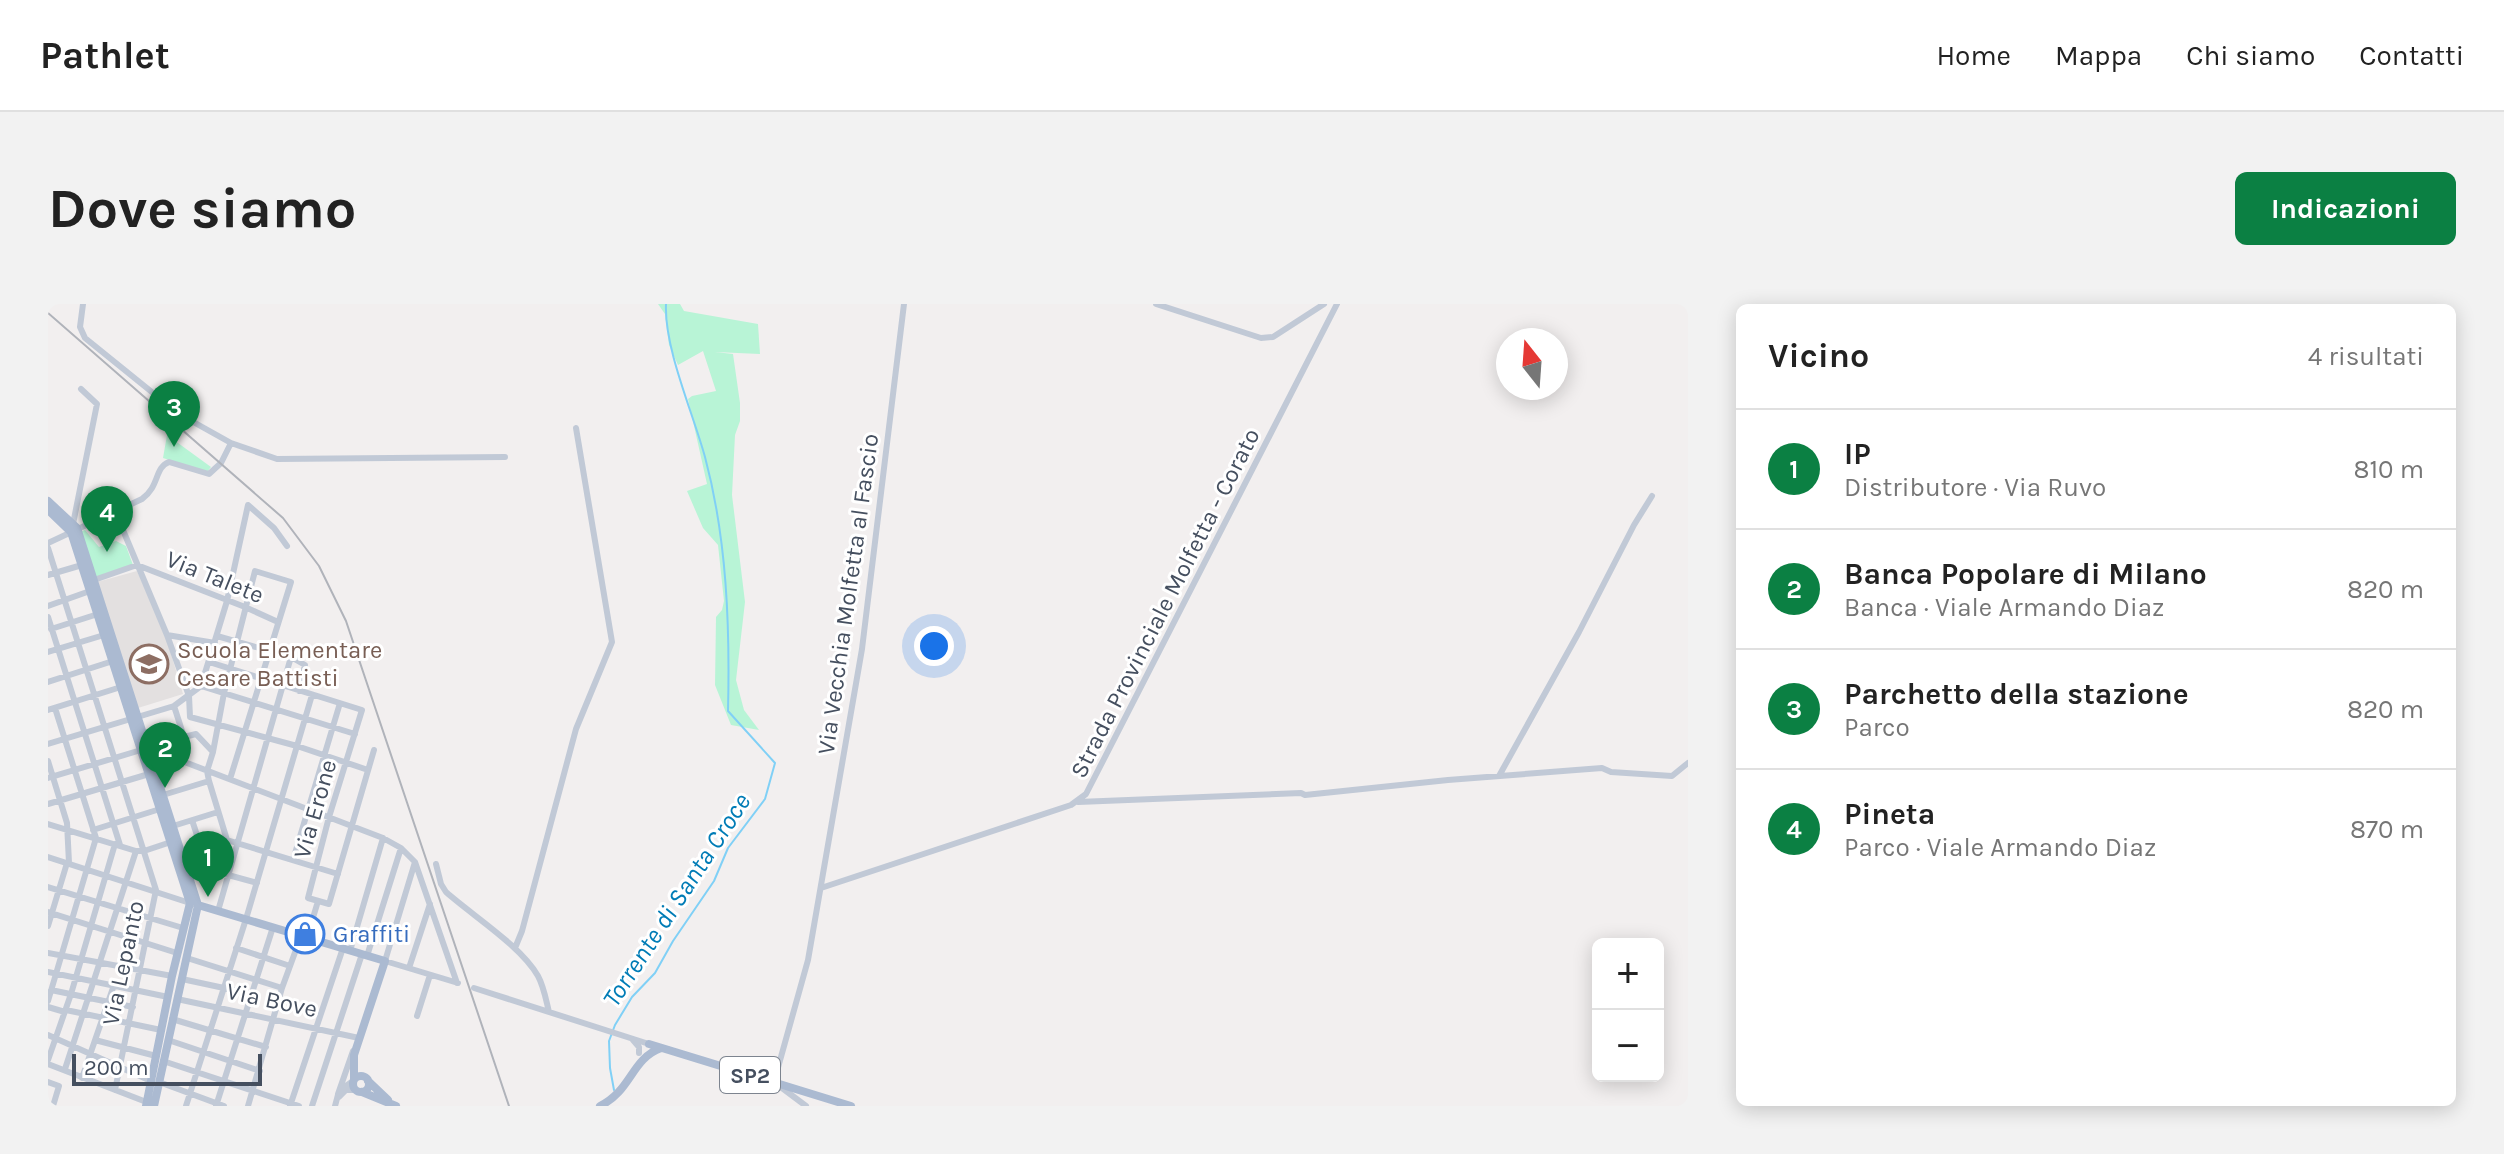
<!DOCTYPE html>
<html lang="it">
<meta charset="utf-8">
<style>
:root{--surface:#fff;--page:#f2f2f2;--text:#222;--muted:#767676;--line:#e0e0e0;--accent:#0b8043}
body{margin:0;font-family:Karla,sans-serif;background:var(--page);color:var(--text)}
.controls{position:absolute;right:24px;bottom:24px;display:grid;overflow:hidden;border-radius:12px;box-shadow:0 4px 20px #0003}
.controls button{width:72px;height:72px;display:grid;place-items:center;padding:0;border:0;border-bottom:2px solid var(--line);background:var(--surface);color:var(--text);font:40px sans-serif}
.compass{position:absolute;left:1448px;top:24px;width:72px;height:72px;border-radius:50%;background:var(--surface);box-shadow:0 4px 20px #0003;rotate:343deg}
.scale{position:absolute;left:24px;bottom:20px;width:190px;box-sizing:border-box;padding-left:8px;border:4px solid #454f5f;border-top:0;font-size:22px;line-height:28px;white-space:nowrap;color:#454f5f;-webkit-text-stroke:6px #fff;paint-order:stroke}
.you{position:absolute;left:886px;top:342px;width:28px;height:28px;margin:-20px;border:6px solid #fff;border-radius:50%;background:#1a73e8;box-shadow:0 0 0 12px #1a73e833}
.badge{display:grid;place-items:center;width:52px;height:52px;border-radius:50%;background:var(--accent);color:#fff;font-size:26px;font-weight:700}
.pin{position:absolute;translate:-50% -66px;filter:drop-shadow(0 2px 4px #0008)}
.pin::after{content:'';position:absolute;top:42px;width:28px;height:24px;background:inherit;clip-path:polygon(0 0,100% 0,50% 100%)}
.list{margin:0;padding:0;list-style:none}
h2{display:flex;justify-content:space-between;align-items:center;height:104px;margin:0;padding:0 32px;font-size:34px}
h2 small{font-size:26px;font-weight:400;color:var(--muted)}
.list li{display:grid;grid-template-columns:52px 1fr auto;gap:24px;align-items:center;box-sizing:border-box;height:120px;padding:0 32px;border-top:2px solid var(--line)}
.list b{display:block;font-size:30px;white-space:nowrap}
.list p{margin:0;font-size:26px;white-space:nowrap;color:var(--muted)}
.list em{font-size:26px;font-style:normal;color:var(--muted)}
.map{position:relative;flex:none;width:1640px;height:802px;overflow:hidden;border-radius:12px}
header{display:flex;align-items:center;gap:48px;box-sizing:border-box;height:112px;padding:0 40px;background:var(--surface);border-bottom:2px solid var(--line)}
header strong{font-size:38px}
nav{display:flex;gap:44px;margin-inline-start:auto;font-size:28px}
.intro{display:flex;align-items:center;justify-content:space-between;box-sizing:border-box;height:192px;padding:0 48px}
h1{margin:0;font-size:56px}
.button{padding:20px 36px;border-radius:12px;background:var(--accent);color:#fff;font-size:28px;font-weight:700}
main{display:flex;gap:48px;padding:0 48px}
aside{flex:1;background:var(--surface);border-radius:12px;box-shadow:0 4px 20px #0003}
.map>svg:first-child{display:block}
</style>
<header>
<strong>Pathlet</strong>
<nav><a>Home</a><a>Mappa</a><a>Chi siamo</a><a>Contatti</a></nav>
</header>
<div class="intro"><h1>Dove siamo</h1><a class="button">Indicazioni</a></div>
<main>
<div class="map">
<svg width="1640" height="802" viewBox="0 0 1640 802">
<rect width="100%" height="100%" fill="#f2efef"/>
<path fill="#e3e0e0" d="M 89,267 L 117,330 L 135,390 L 90,404 L 49,278 Z"/>
<path fill="#b8f4d6" d="M 610,0 L 632,0 L 636,7 L 710,20 L 712,50 L 667,48 L 685,50 L 692,99 L 692,117 L 687,131 L 684,191 L 697,298 L 688,376 L 696,406 L 711,426 L 683,421 L 667,381 L 668,313 L 674,306 L 676,297 L 670,241 L 655,224 L 639,187 L 659,180 L 640,95 L 644,92 L 668,87 L 655,47 L 630,61 L 621,41 L 617,10 Z
M 119,131 L 163,163 L 159,168 L 115,154 Z
M 37,226 L 51,243 L 68,237 L 78,242 L 85,261 L 47,274 L 31,228 Z"/>
<g fill="none" stroke-linecap="round" stroke-linejoin="round">
<path stroke="#80d0f6" stroke-width="2" d="M 566,786 L 562,764 L 561,737 L 567,721 L 584,693 L 607,669 L 625,637 L 666,577 L 680,544 L 717,495 L 727,459 L 680,407 C 682,323 679,235 657,153 C 645,109 616,44 618,0"/>
<path stroke="#c1c9d6" stroke-width="6" d="M 1108,0 L 1213,34 L 1225,33 L 1276,0
M 183,139 L 229,155 L 457,153
M 67,207 L 119,331 L 141,392 L 142,413 L 249,442 L 320,466
M 25,220 L 49,100 L 33,85
M 0,239 L 94,195 C 112,182 106,164 121,158 L 161,170 L 173,159 L 183,139 L 131,110 L 37,34 L 32,23 L 35,0
M 0,244 L 108,586 L 67,786
M 0,271 L 34,261
M 46,276 L 89,261 L 197,303 L 230,318
M 0,302 L 42,287
M 0,313 L 72,541
M 3,325 L 50,310
M 119,331 L 167,339
M 169,332 L 243,353 L 257,361 L 251,387
M 0,348 L 56,331
M 161,358 L 314,406 L 281,513 L 260,594 L 281,600 L 326,446
M 0,378 L 65,357
M 153,382 L 307,430
M 0,406 L 73,383
M 0,440 L 126,402
M 99,444 L 136,433
M 100,444 L 335,534 L 353,544 L 367,558 L 409,679
M 165,448 L 159,467 L 161,477 L 179,536 L 290,570
M 0,457 L 19,519 L 21,559
M 1451,472 L 1531,328 L 1586,221 L 1604,192
M 0,474 L 93,446
M 182,475 L 243,278 L 207,267 L 176,389 L 165,448 L 148,430 L 136,433 L 126,402 L 153,382 L 179,297 L 200,201 L 226,224 L 239,242
M 115,491 L 161,477
M 1030,498 L 1253,489 L 1257,491 L 1400,476 L 1554,464 L 1563,468 L 1624,472 L 1640,459
M 0,500 L 101,470
M 144,516 L 159,562 L 162,566 L 209,579
M 0,520 L 88,547 L 96,547 L 123,538
M 125,522 L 170,508
M 45,526 L 112,505
M 0,553 L 145,600
M 245,556 L 292,399
M 367,558 L 337,657 L 410,679
M 388,560 L 393,580 L 398,588 C 425,612 473,642 490,672 C 496,683 498,696 501,708
M 137,561 L 156,556
M 0,583 L 135,624
M 773,584 L 1023,501 L 1038,490 L 1289,0
M 170,607 L 243,353
M 0,608 L 129,649
M 0,622 L 19,559
M 259,634 L 270,597
M 188,644 L 242,662
M 467,644 L 474,627 L 528,425 L 564,338 L 528,124
M 302,647 L 335,534
M 0,649 L 124,672
M 319,652 L 353,544
M 139,654 L 234,684
M 361,664 L 382,600
M 0,668 L 120,693
M 134,675 L 204,690
M 426,684 L 601,740
M 3,686 L 85,703
M 129,695 L 311,734
M 0,697 L 48,534 L 7,404
M 0,703 L 17,708
M 18,706 L 113,726
M 369,712 L 382,671
M 124,715 L 218,743
M 0,731 L 103,777
M 47,736 L 108,752
M 120,736 L 212,767
M 585,736 L 591,743 L 591,749
M 0,756 L 23,690 L 67,540
M 115,757 L 251,802
M 0,760 L 101,799
M 17,765 L 88,547
M 34,774 L 66,681
M 0,778 L 11,782 L 5,802
M 111,778 L 176,802
M 290,790 L 305,747
M 291,793 L 298,786 L 308,786
M 138,802 L 198,615 L 264,391
M 168,802 L 225,623
M 200,802 L 234,684 L 253,632
M 242,802 L 295,644
M 264,802 L 314,650
M 287,802 L 291,787 L 305,777
M 758,802 L 726,778 L 760,656 L 814,345 L 856,0"/>
<path stroke="#abbad1" stroke-width="8" d="M 0,197 L 29,224 L 150,601 L 106,802
M 0,206 L 23,228 L 142,599 L 124,672 L 98,802
M 150,601 L 337,657 L 306,751 L 306,775
M 601,740 L 803,802
M305 780a8 8 0 1 1 16 0a8 8 0 1 1-16 0Z
M 320,777 L 340,796
M 314,788 L 348,802
M 552,802 C 584,786 583,755 613,744"/>
<path stroke="#b0b3ba" stroke-width="2" d="M 0,9 L 235,214 L 271,262 L 298,317 L 461,802"/>
</g>
<defs>
<g id="school-ring" transform="scale(2)"><circle r="9.5" fill="#fff" stroke="#8d6e63" stroke-width="1.5"/><path d="M0-5L7-2L0 1L-7-2ZM-4 1L0 2.5L4 1V4Q0 6-4 4Z" fill="#8d6e63"/></g>
<g id="shop-ring" transform="scale(2)"><circle r="9.5" fill="#fff" stroke="#3f7fe0" stroke-width="1.5"/><path d="M-5-2.5h2.3a2.7 3.5 0 0 1 5.4 0H5L5.5 6h-11ZM-1.5-2.5h3a1.5 2.3 0 0 0-3 0Z" fill="#3f7fe0"/></g>
</defs>
<g fill-rule="evenodd">
<use href="#school-ring" x="101" y="360"/>
<use href="#shop-ring" x="257" y="630"/>
</g>
<g text-anchor="middle" stroke-width="6" stroke-linejoin="round" paint-order="stroke">
<rect fill="#fff" stroke="#7d848f" stroke-width="2" x="672" y="753" width="60" height="36" rx="6"/>
<g font-size="22" font-weight="bold" fill="#454f5f">
<text x="702" y="779">SP2</text>
</g>
<g font-size="24" fill="#454f5f" stroke="#fff">
<text transform="translate(167 273) rotate(22)" y="8">Via Talete</text>
<text transform="translate(800 290) rotate(-82)" y="8">Via Vecchia Molfetta al Fascio</text>
<text transform="translate(1117 299) rotate(-63)" y="8">Strada Provinciale Molfetta - Corato</text>
<text transform="translate(267 505) rotate(-74)" y="8">Via Erone</text>
<text transform="translate(75 659) rotate(-78)" y="8">Via Lepanto</text>
<text transform="translate(224 696) rotate(12)" y="8">Via Bove</text>
</g>
<g font-size="24" fill="#785e54" stroke="#fff" text-anchor="start">
<text x="129" y="354">Scuola Elementare<tspan x="129" dy="28">Cesare Battisti</tspan></text>
</g>
<g font-size="24" fill="#366cbe" stroke="#fff" text-anchor="start">
<text x="285" y="638">Graffiti</text>
</g>
<g font-size="26" font-style="italic" fill="#007cb6" stroke="#fff">
<text transform="translate(628 596) rotate(-57)" y="9">Torrente di Santa Croce</text>
</g>
</g>
</svg>
<div class="controls">
<button>+</button>
<button>−</button>
</div>
<svg class="compass" viewBox="-18 -18 36 36"><path d="M0-13l5 13h-10z" fill="#e53935"/><path d="M0 13l5-13h-10z" fill="#767676"/></svg>
<div class="scale">200 m</div>
<div class="you"></div>
<div class="pin badge" style="left:160px;top:593px">1</div>
<div class="pin badge" style="left:117px;top:484px">2</div>
<div class="pin badge" style="left:126px;top:143px">3</div>
<div class="pin badge" style="left:59px;top:248px">4</div>
</div>
<aside>
<h2>Vicino<small>4 risultati</small></h2>
<ul class="list">
<li><span class="badge">1</span><div><b>IP</b><p>Distributore · Via Ruvo</p></div><em>810 m</em></li>
<li><span class="badge">2</span><div><b>Banca Popolare di Milano</b><p>Banca · Viale Armando Diaz</p></div><em>820 m</em></li>
<li><span class="badge">3</span><div><b>Parchetto della stazione</b><p>Parco</p></div><em>820 m</em></li>
<li><span class="badge">4</span><div><b>Pineta</b><p>Parco · Viale Armando Diaz</p></div><em>870 m</em></li>
</ul>
</aside>
</main>
